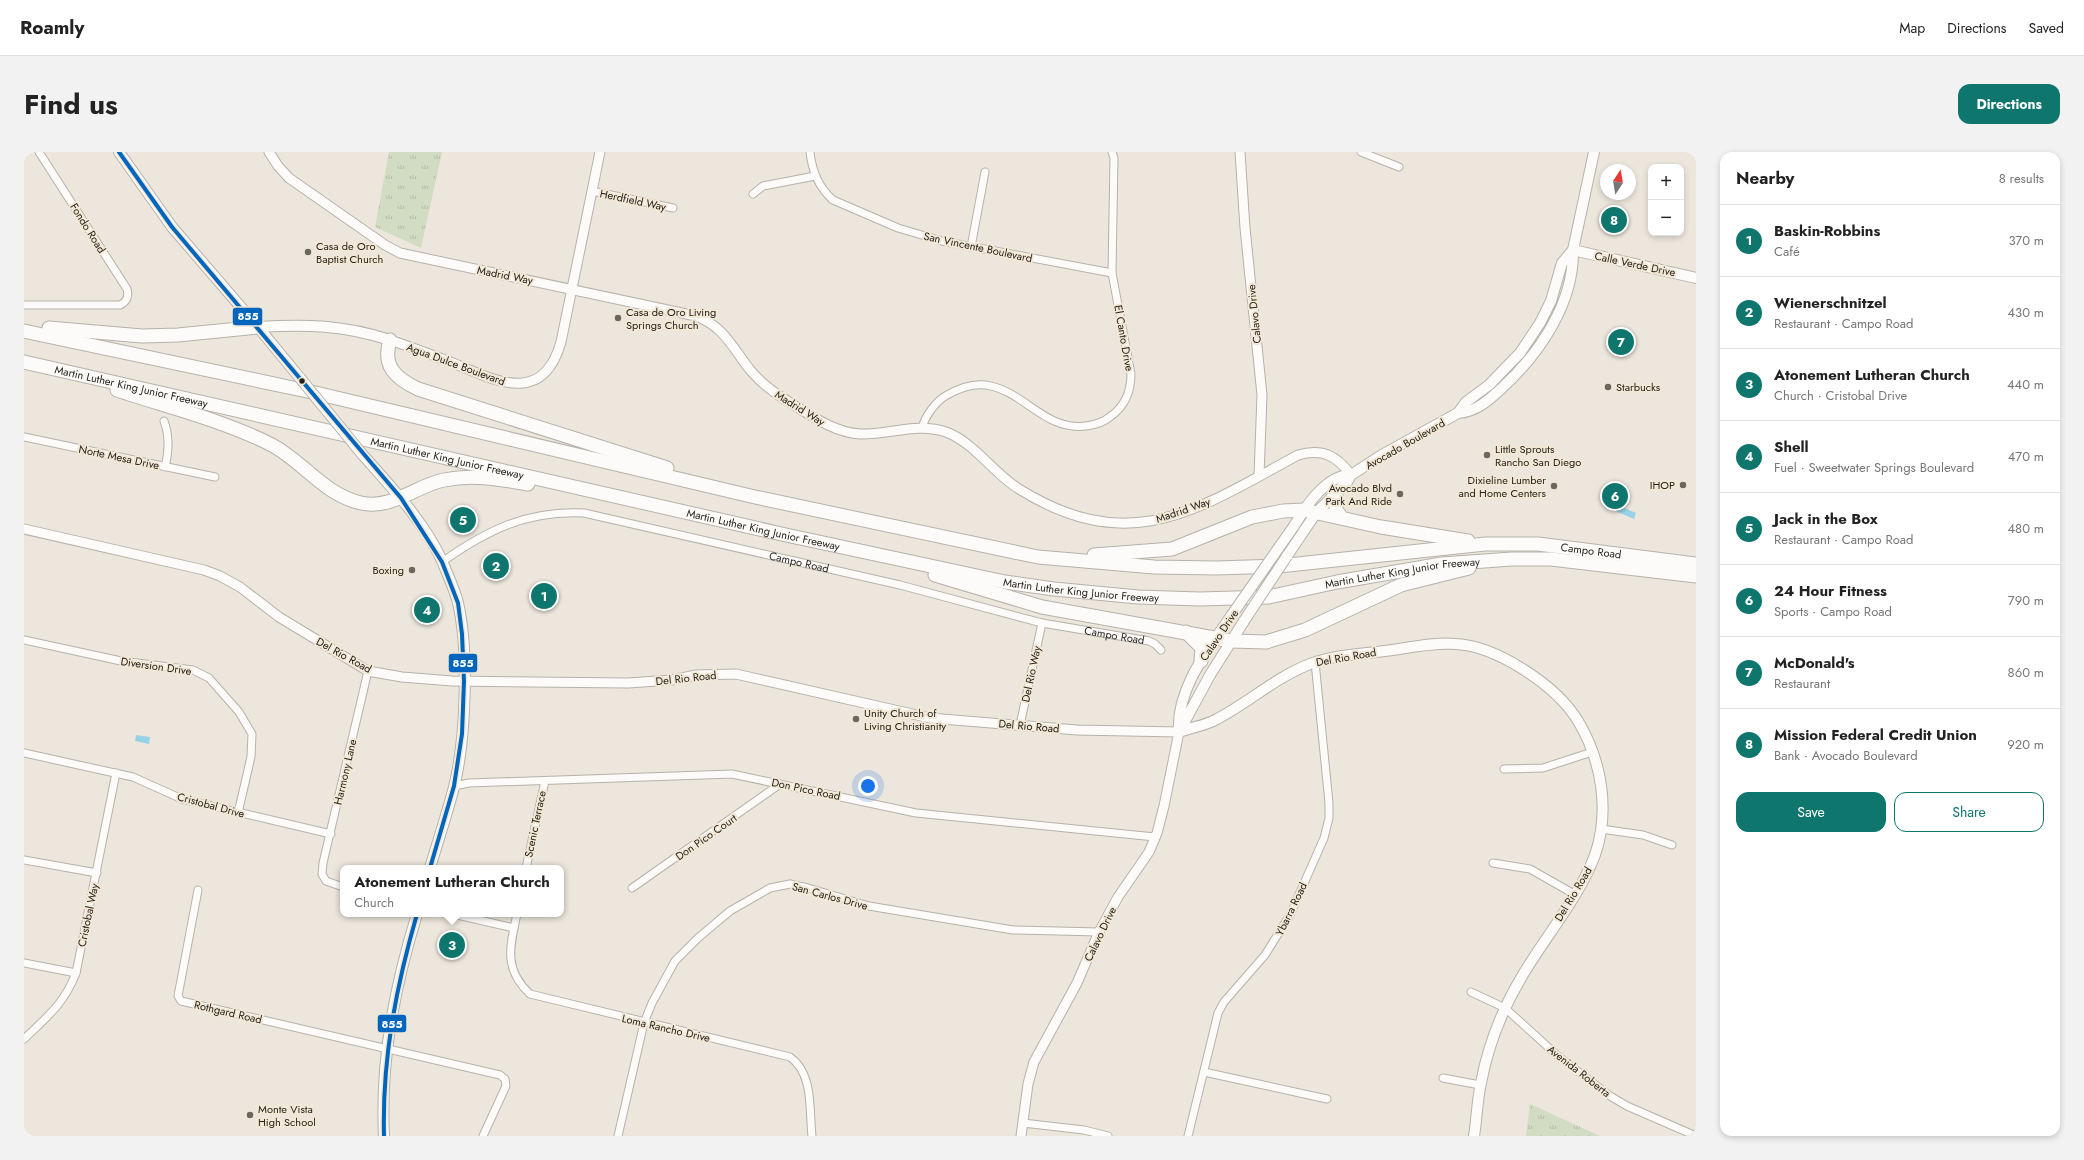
<!DOCTYPE html>
<meta charset="utf-8">
<style>
:root{--surface:#fff;--page:#f2f2f2;--text:#222;--muted:#767676;--line:#e0e0e0;--accent:#0f766e}
body{margin:0;font-family:Jost,sans-serif;background:var(--page);color:var(--text)}
.controls{position:absolute;right:12px;top:12px;display:grid;overflow:hidden;border-radius:8px;box-shadow:0 2px 6px #0003}
.controls button{width:36px;height:36px;display:grid;place-items:center;padding:0;border:0;border-bottom:1px solid var(--line);background:var(--surface);color:var(--text);font:20px sans-serif}
.compass{position:absolute;left:1576px;top:12px;width:36px;height:36px;border-radius:50%;background:var(--surface);box-shadow:0 2px 6px #0003;rotate:12deg}
.you{position:absolute;left:844px;top:634px;width:14px;height:14px;margin:-10px;border:3px solid #fff;border-radius:50%;background:#1a73e8;box-shadow:0 0 0 6px #1a73e833}
.badge{display:grid;place-items:center;width:26px;height:26px;border-radius:50%;background:var(--accent);color:#fff;font-size:13px;font-weight:700}
.pin{position:absolute;translate:-50% -50%;border:2px solid #fff;box-shadow:0 1px 4px #0006}
.popup{position:absolute;left:316px;top:713px;width:224px;height:52px;box-sizing:border-box;display:grid;place-content:center;border-radius:8px;background:var(--surface);filter:drop-shadow(0 1px 3px #0005);font-size:13px;white-space:nowrap;color:var(--muted)}
.popup b{font-size:15px;color:var(--text)}
.popup::after{content:'';position:absolute;left:50%;top:100%;margin-left:-8px;border:8px solid transparent;border-top-color:var(--surface)}
.list{margin:0;padding:0;list-style:none}
h2{display:flex;justify-content:space-between;align-items:center;height:52px;margin:0;padding:0 16px;font-size:17px}
h2 small{font-size:13px;font-weight:400;color:var(--muted)}
.list li{display:grid;grid-template-columns:26px 1fr auto;gap:12px;align-items:center;box-sizing:border-box;height:72px;padding:0 16px;border-top:1px solid var(--line)}
.list b{display:block;font-size:15px;white-space:nowrap}
.list p{margin:0;font-size:13px;white-space:nowrap;color:var(--muted)}
.list em{font-size:13px;font-style:normal;color:var(--muted)}
.actions{display:flex;gap:8px;padding:12px 16px}
.actions a{flex:1;padding:9px 0;border:1px solid var(--accent);border-radius:12px;text-align:center;font-size:14px;color:var(--accent)}
.actions .main{background:var(--accent);color:#fff}
.map{position:relative;flex:none;width:1672px;height:984px;overflow:hidden;border-radius:12px}
header{display:flex;align-items:center;gap:24px;box-sizing:border-box;height:56px;padding:0 20px;background:var(--surface);border-bottom:1px solid var(--line)}
header strong{font-size:19px}
nav{display:flex;gap:22px;margin-inline-start:auto;font-size:14px}
.intro{display:flex;align-items:center;justify-content:space-between;box-sizing:border-box;height:96px;padding:0 24px}
h1{margin:0;font-size:28px}
.button{padding:10px 18px;border-radius:12px;background:var(--accent);color:#fff;font-size:14px;font-weight:700}
main{display:flex;gap:24px;padding:0 24px}
aside{flex:1;background:var(--surface);border-radius:12px;box-shadow:0 2px 6px #0003}
.map>svg:first-child{display:block}
</style>
<header>
<strong>Roamly</strong>
<nav><a>Map</a><a>Directions</a><a>Saved</a></nav>
</header>
<div class="intro"><h1>Find us</h1><a class="button">Directions</a></div>
<main>
<div class="map">
<svg width="1672" height="984" viewBox="0 0 1672 984">
<defs>
<pattern id="grass-tufts" width="24" height="20" patternUnits="userSpaceOnUse"><rect width="24" height="20" fill="#d1dcc2"/><path d="M3 7l-1-3M5 7V3M7 7l1-3M15 17l-1-3M17 17v-4M19 17l1-3" fill="none" stroke="#b3bca6"/></pattern>
</defs>
<rect width="100%" height="100%" fill="#ece6dc"/>
<path fill="url(#grass-tufts)" d="M 365,0 L 418,0 L 397,96 L 351,75 Z
M 1506,952 L 1576,984 L 1502,984 Z"/>
<path fill="#97d3e6" d="M 1591,352 L 1612,361 L 1610,367 L 1589,358 Z
M 112,583 L 126,585 L 125,592 L 111,589 Z"/>
<g fill="none" stroke-linecap="round" stroke-linejoin="round">
<g stroke="#b6b2aa" stroke-width="9">
<g id="minor">
<path d="M 786,0 C 788,19 794,35 809,48 L 874,76 L 918,89 L 1088,121"/>
<path d="M 1337,0 L 1375,15"/>
<path d="M 568,39 L 649,56"/>
<path d="M 729,42 L 739,34 L 791,24"/>
<path d="M 947,95 L 961,20"/>
<path d="M 0,153 L 96,153 C 103,150 105,144 103,137 L 15,0"/>
<path d="M 140,269 C 146,285 145,299 141,315"/>
<path d="M 898,276 C 901,264 912,249 923,243 C 937,235 951,230 967,234 C 1002,242 1022,279 1062,274 C 1071,273 1080,270 1087,264 C 1101,254 1107,239 1107,222 L 1088,121 L 1090,6 L 1088,0"/>
<path d="M 0,285 L 191,325"/>
<path id="s1" d="M 418,410 C 463,378 504,358 560,361 L 876,433 L 1018,471 L 1125,489 L 1131,492 L 1137,498"/>
<path d="M 0,488 L 97,509 L 169,518 L 185,526 L 215,560 L 228,582 L 227,605 L 214,661"/>
<path d="M 996,573 L 1018,471"/>
<path d="M 0,601 L 109,625 L 158,647 L 307,682"/>
<path d="M 1480,617 L 1519,616 L 1568,600"/>
<path d="M 430,634 L 445,631 L 708,622 L 892,661 L 1131,685"/>
<path d="M 1577,677 L 1619,683 L 1648,693"/>
<path d="M 0,708 L 73,721"/>
<path d="M 1469,711 L 1506,717 L 1550,742"/>
<path d="M 502,716 L 521,629"/>
<path d="M 319,735 L 302,729 L 298,722 L 299,711 L 344,519"/>
<path d="M 608,736 L 756,632"/>
<path d="M 174,738 L 154,844 L 157,849 L 476,923 L 481,927 L 482,934 L 459,984"/>
<path d="M 429,762 L 490,776"/>
<path d="M 493,762 C 486,794 479,817 506,842 L 766,905 C 790,922 785,958 788,984"/>
<path d="M 0,811 L 52,821"/>
<path d="M 1447,840 L 1481,856 L 1534,904 L 1586,944 L 1603,954 L 1672,984"/>
<path d="M 0,887 C 24,864 40,852 52,821 L 92,621"/>
<path d="M 1180,920 L 1303,947"/>
<path d="M 1419,926 L 1456,933"/>
<path d="M 999,971 L 1060,978 L 1084,984"/>
<path d="M 594,984 L 620,871 L 628,851 L 651,809 L 674,786 L 706,759 L 746,736 L 766,732 L 784,736 L 845,754 L 989,778 L 1075,780"/>
<path d="M 1164,984 L 1194,861 L 1200,850 L 1241,803 L 1266,763 L 1300,686 L 1305,666 L 1305,651 L 1291,510"/>
</g>
</g>
<g stroke="#b6b2aa" stroke-width="11">
<path id="tertiary" d="M 245,0 L 254,14 L 265,26 L 361,93 L 376,101 L 672,164 C 701,175 709,197 727,219 C 737,231 749,240 762,248 C 785,262 808,280 836,282 C 865,283 893,270 922,280 C 951,291 969,321 995,337 C 1106,406 1173,358 1274,303 C 1299,296 1313,304 1327,323
M 1216,0 L 1221,76 L 1238,243 L 1235,324
M 366,188 C 387,195 408,203 429,211 C 472,229 519,254 537,190 L 576,0
M 0,377 L 180,418 L 196,424 L 216,435 L 255,465 L 344,519 L 378,525 L 428,529 L 604,531 L 648,528 L 672,523 L 712,522 L 906,566 L 1053,578 L 1155,580 L 1140,654 L 1133,681 L 1125,700 L 1094,745 L 1075,780 L 1053,831 L 1010,910 L 1004,932 L 997,984"/>
</g>
<g stroke="#b6b2aa" stroke-width="12">
<path id="secondary" d="M 95,0 L 148,75 L 234,175 L 276,226
M 1549,98 L 1672,126
M 234,175 C 282,172 320,173 366,188
M 1434,261 L 1442,250 L 1465,233 L 1496,201 L 1516,171 L 1527,149 L 1538,111 L 1549,98
M 338,302 C 367,335 401,370 419,411 C 424,424 431,438 434,451 C 445,498 442,587 430,635 C 423,662 414,689 406,716
M 1270,374 C 1282,354 1302,323 1327,323
M 1263,404 L 1292,361 L 1323,330 L 1327,323 L 1358,303 L 1434,261 C 1452,260 1465,248 1478,236 C 1516,201 1550,151 1549,98 L 1570,0
M 1155,580 C 1168,575 1181,574 1193,567 C 1224,551 1252,525 1286,512 C 1310,503 1336,502 1361,499 C 1384,496 1409,490 1432,492 C 1473,494 1533,534 1554,569 C 1578,609 1586,659 1571,703 C 1555,746 1520,786 1497,826 C 1478,858 1464,894 1457,931 C 1453,948 1453,966 1450,984
M 1155,580 C 1152,537 1184,498 1207,464
M 1155,580 L 1186,523 L 1220,469
M 360,984 C 356,908 371,834 393,762"/>
</g>
<g stroke="#b6b2aa" stroke-width="15">
<g id="motorway">
<path d="M 25,176 L 118,184 L 154,183 L 234,175"/>
<path id="s2" d="M 0,179 L 283,239 L 731,345 L 1014,405 L 1130,415 L 1192,416 L 1255,414 L 1461,392 L 1514,392 L 1672,412"/>
<path d="M 366,188 C 358,214 371,226 394,237 L 643,316"/>
<path id="s3" d="M 0,210 L 762,383 L 981,430 L 1030,437 L 1114,445 L 1176,447 L 1245,445 L 1313,430 L 1418,412 L 1488,407 L 1527,407 L 1672,424"/>
<path d="M 93,238 C 144,255 198,268 246,292 C 278,308 300,343 337,351 C 368,358 393,333 420,328 C 449,322 475,327 504,332"/>
<path d="M 1312,340 L 1312,358 L 1318,366"/>
<path d="M 1070,403 L 1148,397 L 1228,365 L 1259,359 L 1280,358 L 1357,375 L 1444,389"/>
<path d="M 911,423 L 1018,455 L 1207,489 L 1242,490 L 1281,478 L 1377,433 L 1445,416"/>
<path d="M 1162,480 L 1178,496 L 1177,509"/>
</g>
</g>
<use href="#minor" stroke="#fcfbfa" stroke-width="7"/>
<use href="#tertiary" stroke="#fcfbfa" stroke-width="9"/>
<use href="#secondary" stroke="#fcfbfa" stroke-width="10"/>
<use href="#motorway" stroke="#fcfbfa" stroke-width="13"/>
<g stroke="#b6b2aa" stroke-width="12" stroke-linecap="butt">
<path id="secondary-bridge" d="M 276,226 L 338,302
M 1207,464 L 1270,374
M 1220,469 L 1263,404"/>
</g>
<use href="#secondary-bridge" stroke="#fcfbfa" stroke-width="10"/>
<g stroke="#f3e8d5" stroke-width="7">
<path id="bus-1" d="M 95,0 L 148,75 L 377,346 L 418,410 L 434,451 L 438,482 L 440,529 L 438,582 L 430,634 L 406,716
M 360,984 C 358,907 372,835 393,762"/>
</g>
<use href="#bus-1" stroke="#0065bd" stroke-width="4"/>
</g>
<g fill="#6b675f" stroke="#f3e8d5" stroke-width="1.5">
<circle cx="284" cy="100" r="4"/>
<circle cx="594" cy="166" r="4"/>
<circle cx="1584" cy="235" r="4"/>
<circle cx="1463" cy="303" r="4"/>
<circle cx="1659" cy="333" r="4"/>
<circle cx="1530" cy="334" r="4"/>
<circle cx="1376" cy="342" r="4"/>
<circle cx="388" cy="418" r="4"/>
<circle cx="832" cy="567" r="4"/>
<circle cx="226" cy="963" r="4"/>
</g>
<circle fill="#26221b" stroke="#f3e8d5" stroke-width="1.5" cx="278" cy="229" r="3.5"/>
<g text-anchor="middle" stroke-width="4" stroke-linejoin="round" paint-order="stroke">
<g font-size="11" fill="#26221b" stroke="#f3e8d5">
<text transform="translate(609 48) rotate(12)" y="4">Herdfield Way</text>
<text transform="translate(64 76) rotate(58)" y="4">Fondo Road</text>
<text transform="translate(954 95) rotate(12)" y="4">San Vincente Boulevard</text>
<text transform="translate(1611 112) rotate(12)" y="4">Calle Verde Drive</text>
<text transform="translate(481 123) rotate(11)" y="4">Madrid Way</text>
<text transform="translate(1230 162) rotate(-96)" y="4">Calavo Drive</text>
<text transform="translate(1100 186) rotate(80)" y="4">El Canto Drive</text>
<text transform="translate(432 212) rotate(20)" y="4">Agua Dulce Boulevard</text>
<text dy="4" stroke="none"><textPath href="#s3" startOffset="110">Martin Luther King Junior Freeway</textPath></text>
<text transform="translate(776 256) rotate(32)" y="4">Madrid Way</text>
<text transform="translate(1381 292) rotate(-30)" y="4">Avocado Boulevard</text>
<text transform="translate(95 305) rotate(12)" y="4">Norte Mesa Drive</text>
<text dy="4" stroke="none"><textPath href="#s3" startOffset="434">Martin Luther King Junior Freeway</textPath></text>
<text transform="translate(1159 358) rotate(-19)" y="4">Madrid Way</text>
<text dy="4" stroke="none"><textPath href="#s3" startOffset="758">Martin Luther King Junior Freeway</textPath></text>
<text dy="4" stroke="none"><textPath href="#s2" startOffset="1594">Campo Road</textPath></text>
<text dy="4" stroke="none"><textPath href="#s1" startOffset="374">Campo Road</textPath></text>
<text dy="4" stroke="none"><textPath href="#s3" startOffset="1406">Martin Luther King Junior Freeway</textPath></text>
<text dy="4" stroke="none"><textPath href="#s3" startOffset="1082">Martin Luther King Junior Freeway</textPath></text>
<text transform="translate(1195 483) rotate(-56)" y="4">Calavo Drive</text>
<text dy="4" stroke="none"><textPath href="#s1" startOffset="698">Campo Road</textPath></text>
<text transform="translate(320 503) rotate(29)" y="4">Del Rio Road</text>
<text transform="translate(1322 505) rotate(-10)" y="4">Del Rio Road</text>
<text transform="translate(132 514) rotate(8)" y="4">Diversion Drive</text>
<text transform="translate(1007 522) rotate(-78)" y="4">Del Rio Way</text>
<text transform="translate(662 526) rotate(-6)" y="4">Del Rio Road</text>
<text transform="translate(1005 574) rotate(5)" y="4">Del Rio Road</text>
<text transform="translate(321 620) rotate(-77)" y="4">Harmony Lane</text>
<text transform="translate(782 637) rotate(12)" y="4">Don Pico Road</text>
<text transform="translate(187 653) rotate(15)" y="4">Cristobal Drive</text>
<text transform="translate(511 672) rotate(-78)" y="4">Scenic Terrace</text>
<text transform="translate(682 685) rotate(-35)" y="4">Don Pico Court</text>
<text transform="translate(1549 742) rotate(-59)" y="4">Del Rio Road</text>
<text transform="translate(806 744) rotate(15)" y="4">San Carlos Drive</text>
<text transform="translate(1267 757) rotate(-64)" y="4">Ybarra Road</text>
<text transform="translate(64 763) rotate(-78)" y="4">Cristobal Way</text>
<text transform="translate(1076 782) rotate(-64)" y="4">Calavo Drive</text>
<text transform="translate(204 860) rotate(13)" y="4">Rothgard Road</text>
<text transform="translate(642 876) rotate(13)" y="4">Loma Rancho Drive</text>
<text transform="translate(1555 919) rotate(38)" y="4">Avenida Roberta</text>
</g>
<g font-size="11" fill="#26221b" stroke="#f3e8d5" text-anchor="start">
<text x="292" y="98">Casa de Oro<tspan x="292" dy="13">Baptist Church</tspan></text>
<text x="602" y="164">Casa de Oro Living<tspan x="602" dy="13">Springs Church</tspan></text>
<text x="1592" y="239">Starbucks</text>
<text x="1471" y="301">Little Sprouts<tspan x="1471" dy="13">Rancho San Diego</tspan></text>
<text x="1522" y="332" text-anchor="end">Dixieline Lumber<tspan x="1522" dy="13">and Home Centers</tspan></text>
<text x="1651" y="337" text-anchor="end">IHOP</text>
<text x="1368" y="340" text-anchor="end">Avocado Blvd<tspan x="1368" dy="13">Park And Ride</tspan></text>
<text x="380" y="422" text-anchor="end">Boxing</text>
<text x="840" y="565">Unity Church of<tspan x="840" dy="13">Living Christianity</tspan></text>
<text x="234" y="961">Monte Vista<tspan x="234" dy="13">High School</tspan></text>
</g>
</g>
<g stroke="#f3e8d5" stroke-width="1.5">
<rect x="208" y="155" width="31" height="19" rx="4" fill="#0065bd"/>
<rect x="424" y="501" width="30" height="20" rx="4" fill="#0065bd"/>
<rect x="353" y="862" width="30" height="19" rx="4" fill="#0065bd"/>
</g>
<g font-size="11" text-anchor="middle" font-weight="bold" fill="#fff">
<text x="224" y="168">855</text>
<text x="439" y="515">855</text>
<text x="368" y="876">855</text>
</g>
</svg>
<div class="controls">
<button>+</button>
<button>−</button>
</div>
<svg class="compass" viewBox="-18 -18 36 36"><path d="M0-13l5 13h-10z" fill="#e53935"/><path d="M0 13l5-13h-10z" fill="#767676"/></svg>
<div class="you"></div>
<div class="pin badge" style="left:520px;top:444px">1</div>
<div class="pin badge" style="left:472px;top:414px">2</div>
<div class="pin badge" style="left:428px;top:793px">3</div>
<div class="popup"><b>Atonement Lutheran Church</b>Church</div>
<div class="pin badge" style="left:403px;top:458px">4</div>
<div class="pin badge" style="left:439px;top:368px">5</div>
<div class="pin badge" style="left:1591px;top:344px">6</div>
<div class="pin badge" style="left:1597px;top:190px">7</div>
<div class="pin badge" style="left:1590px;top:68px">8</div>
</div>
<aside>
<h2>Nearby<small>8 results</small></h2>
<ul class="list">
<li><span class="badge">1</span><div><b>Baskin-Robbins</b><p>Café</p></div><em>370 m</em></li>
<li><span class="badge">2</span><div><b>Wienerschnitzel</b><p>Restaurant · Campo Road</p></div><em>430 m</em></li>
<li><span class="badge">3</span><div><b>Atonement Lutheran Church</b><p>Church · Cristobal Drive</p></div><em>440 m</em></li>
<li><span class="badge">4</span><div><b>Shell</b><p>Fuel · Sweetwater Springs Boulevard</p></div><em>470 m</em></li>
<li><span class="badge">5</span><div><b>Jack in the Box</b><p>Restaurant · Campo Road</p></div><em>480 m</em></li>
<li><span class="badge">6</span><div><b>24 Hour Fitness</b><p>Sports · Campo Road</p></div><em>790 m</em></li>
<li><span class="badge">7</span><div><b>McDonald's</b><p>Restaurant</p></div><em>860 m</em></li>
<li><span class="badge">8</span><div><b>Mission Federal Credit Union</b><p>Bank · Avocado Boulevard</p></div><em>920 m</em></li>
</ul>
<div class="actions"><a class="main">Save</a><a>Share</a></div>
</aside>
</main>
